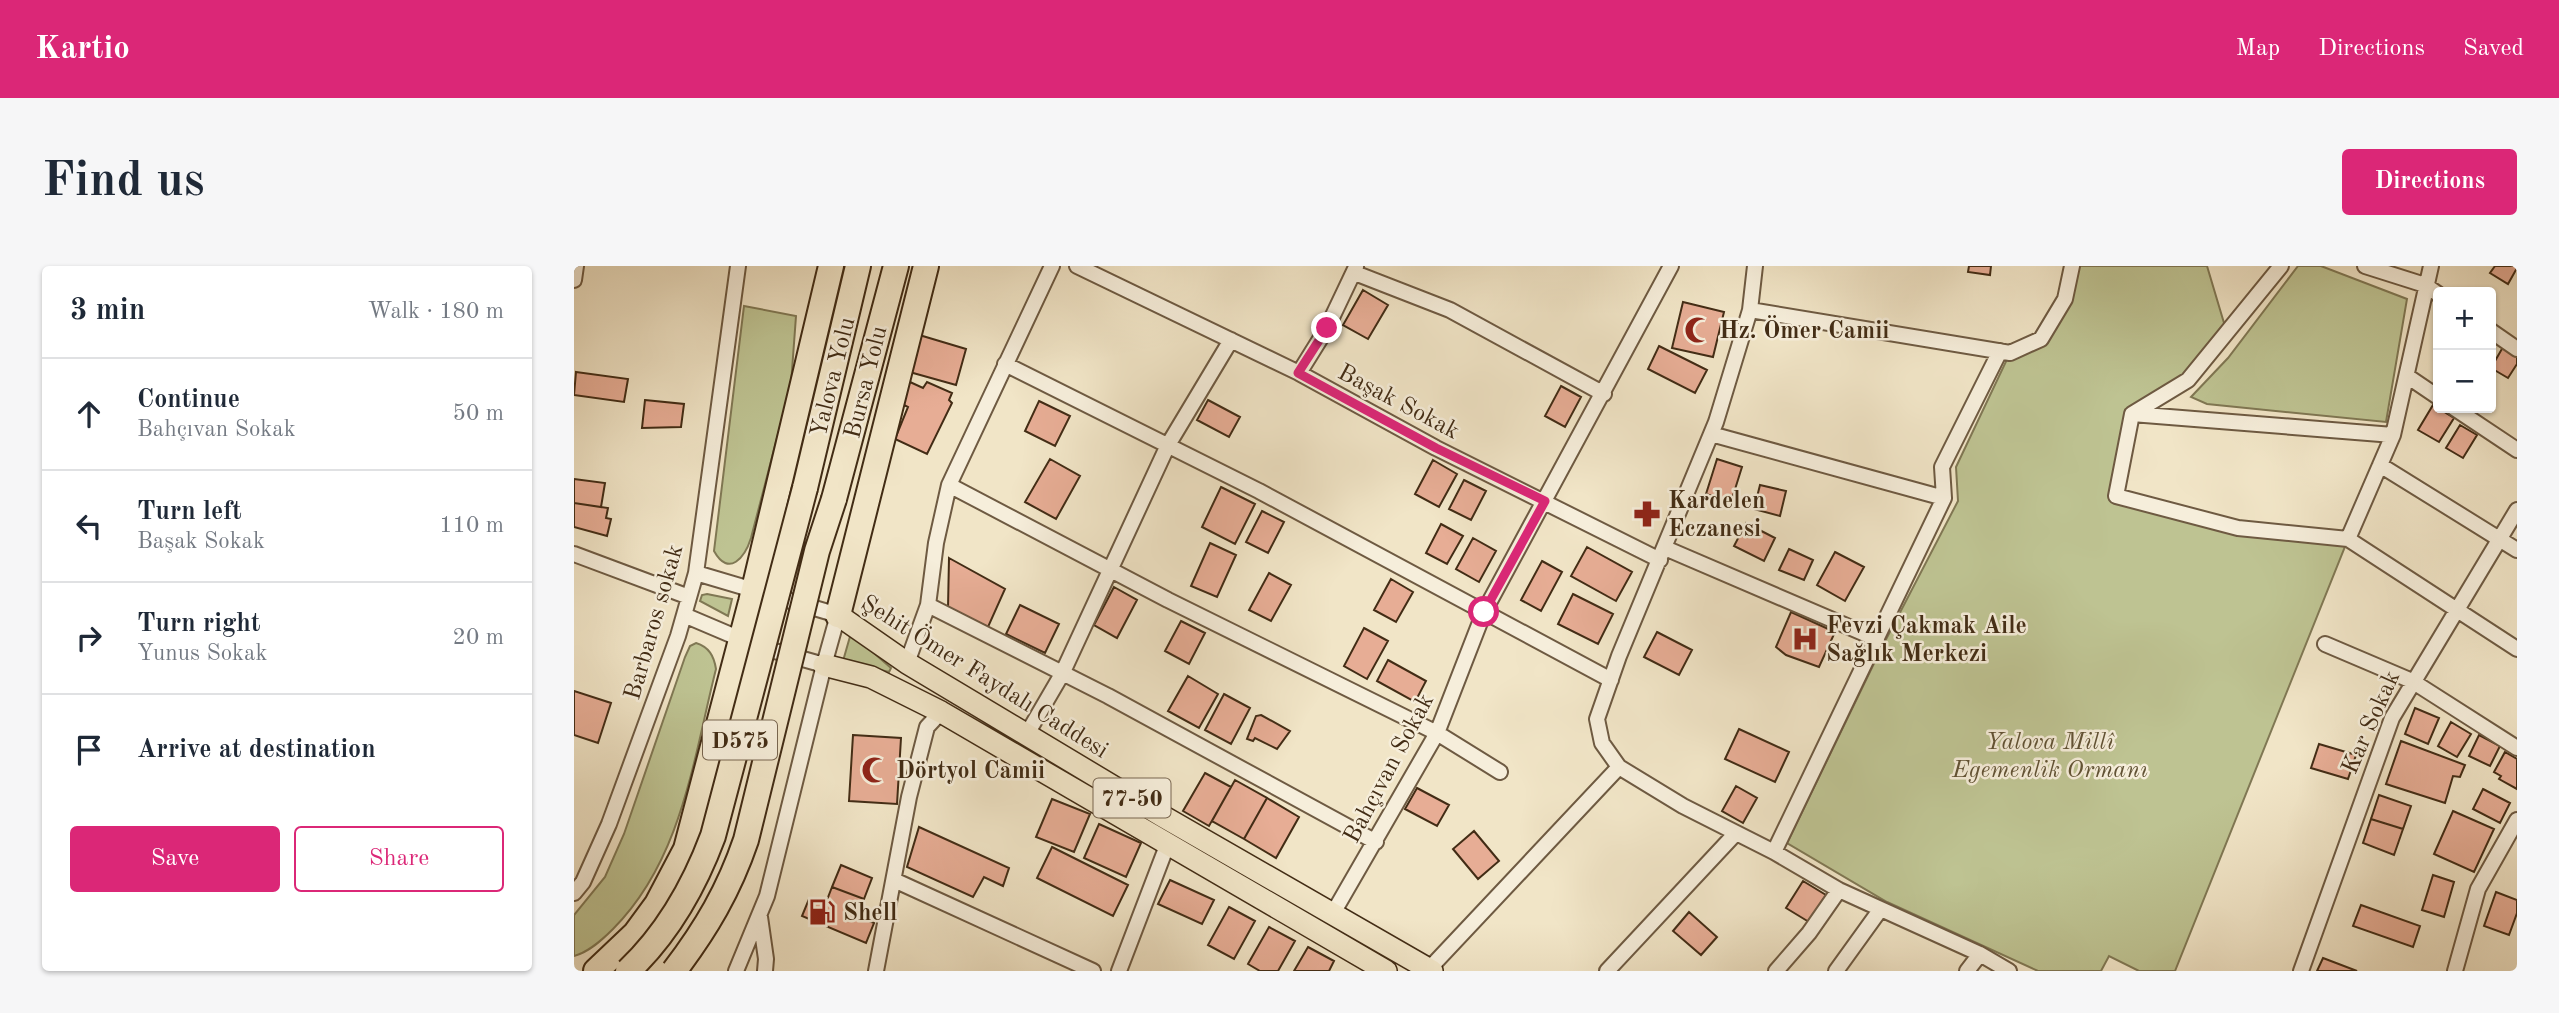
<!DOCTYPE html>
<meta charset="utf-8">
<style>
:root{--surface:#fff;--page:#f6f6f7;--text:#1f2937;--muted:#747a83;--line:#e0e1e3;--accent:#db2777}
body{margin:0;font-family:"Old Standard TT",serif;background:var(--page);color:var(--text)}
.controls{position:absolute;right:21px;top:21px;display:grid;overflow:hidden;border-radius:7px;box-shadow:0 2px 5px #0004}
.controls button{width:63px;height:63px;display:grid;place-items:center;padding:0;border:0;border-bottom:2px solid var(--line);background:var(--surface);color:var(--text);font:35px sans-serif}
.stop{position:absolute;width:21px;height:21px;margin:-16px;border:5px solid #db2777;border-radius:50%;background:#fff}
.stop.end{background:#db2777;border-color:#fff;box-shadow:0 2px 7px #0008}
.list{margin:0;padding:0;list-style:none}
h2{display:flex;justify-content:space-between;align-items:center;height:91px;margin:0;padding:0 28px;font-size:30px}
h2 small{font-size:23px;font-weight:400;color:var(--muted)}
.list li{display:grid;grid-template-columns:46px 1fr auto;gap:21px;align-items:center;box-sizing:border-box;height:112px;padding:0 28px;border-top:2px solid var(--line)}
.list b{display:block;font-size:26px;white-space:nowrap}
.list p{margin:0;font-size:23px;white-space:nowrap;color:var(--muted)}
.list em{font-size:23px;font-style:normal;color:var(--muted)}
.actions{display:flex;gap:14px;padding:21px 28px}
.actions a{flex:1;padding:16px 0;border:2px solid var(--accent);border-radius:7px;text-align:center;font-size:24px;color:var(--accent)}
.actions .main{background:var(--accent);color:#fff}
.icon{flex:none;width:38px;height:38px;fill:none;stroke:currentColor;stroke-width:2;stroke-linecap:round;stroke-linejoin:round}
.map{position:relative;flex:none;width:1943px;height:705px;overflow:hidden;border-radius:7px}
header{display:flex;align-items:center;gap:42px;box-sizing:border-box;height:98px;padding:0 35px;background:var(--accent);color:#fff}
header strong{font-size:33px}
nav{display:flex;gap:38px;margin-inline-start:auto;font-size:24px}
.intro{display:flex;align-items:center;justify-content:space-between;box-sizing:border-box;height:168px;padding:0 42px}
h1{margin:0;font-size:49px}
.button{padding:18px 32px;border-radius:7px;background:var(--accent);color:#fff;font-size:24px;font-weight:700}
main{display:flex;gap:42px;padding:0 42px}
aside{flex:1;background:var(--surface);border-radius:7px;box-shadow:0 2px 5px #0004}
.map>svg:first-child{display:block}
</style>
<header>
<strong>Kartio</strong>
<nav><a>Map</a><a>Directions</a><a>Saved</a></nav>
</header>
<div class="intro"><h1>Find us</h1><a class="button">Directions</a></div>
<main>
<aside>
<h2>3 min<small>Walk · 180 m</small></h2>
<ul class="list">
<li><svg class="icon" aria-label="ahead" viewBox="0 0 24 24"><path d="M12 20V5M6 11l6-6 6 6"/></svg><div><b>Continue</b><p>Bahçıvan Sokak</p></div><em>50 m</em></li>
<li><svg class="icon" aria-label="left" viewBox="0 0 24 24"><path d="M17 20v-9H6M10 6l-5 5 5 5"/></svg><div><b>Turn left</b><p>Başak Sokak</p></div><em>110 m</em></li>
<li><svg class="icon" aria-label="right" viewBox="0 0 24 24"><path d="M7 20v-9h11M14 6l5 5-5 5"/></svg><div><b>Turn right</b><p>Yunus Sokak</p></div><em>20 m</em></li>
<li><svg class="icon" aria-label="arrive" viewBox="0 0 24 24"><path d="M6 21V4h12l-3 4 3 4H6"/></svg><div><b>Arrive at destination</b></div></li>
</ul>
<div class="actions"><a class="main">Save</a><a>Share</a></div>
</aside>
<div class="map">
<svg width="1943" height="705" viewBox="0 0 1943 705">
<rect width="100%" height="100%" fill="#f1e5c7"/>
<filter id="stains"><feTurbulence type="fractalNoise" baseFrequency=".00286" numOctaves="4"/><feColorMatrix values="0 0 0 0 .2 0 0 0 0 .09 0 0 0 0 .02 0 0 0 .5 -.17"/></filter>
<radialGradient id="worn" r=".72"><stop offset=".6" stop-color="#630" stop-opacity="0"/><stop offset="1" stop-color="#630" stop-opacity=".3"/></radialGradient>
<path fill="#bec392" stroke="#807854" stroke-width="2" d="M 1498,0 L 1633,0 L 1653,67 L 1614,114 L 1558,148 L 1542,229 L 1664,262 L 1774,273 L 1601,705 L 1565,705 L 1535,690 L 1527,705 L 1464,705 L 1313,636 L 1213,577 L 1307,383 L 1384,235 L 1382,201 L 1436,87 L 1467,73 Z
M 1724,0 L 1747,0 L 1833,33 L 1812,156 L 1633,138 L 1617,131 L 1654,92 Z
M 170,40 L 222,50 L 217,118 L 177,272 C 171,291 155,312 140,285 Z
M 133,328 L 158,333 L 154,350 L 126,335 L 128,329 Z
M 277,367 L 317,402 L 315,406 L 269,395 Z
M 122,377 C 135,381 140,390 142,403 C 119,494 108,594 39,663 C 28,674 15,686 0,690 L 0,649 L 31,611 L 50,568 L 111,391 L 116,380 Z"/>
<path fill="#e7ad95" stroke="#422c15" stroke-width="2" d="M 1395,0 L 1417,0 L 1416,9 L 1394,6 Z
M 1921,0 L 1943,0 L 1943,2 L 1934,18 L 1916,7 Z
M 789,24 L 814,39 L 794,73 L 769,59 Z
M 1109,36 L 1150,46 L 1139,91 L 1098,82 Z
M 342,68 L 392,83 L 382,119 L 332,105 Z
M 1085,80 L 1133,104 L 1121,127 L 1074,103 Z
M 1929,81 L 1943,89 L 1943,98 L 1934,112 L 1917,102 Z
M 2,106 L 54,113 L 50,136 L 0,129 Z
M 336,116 L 349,122 L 353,116 L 378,127 L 375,134 L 378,137 L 353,188 L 321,173 L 334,141 L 326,137 Z
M 987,120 L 1007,131 L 991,161 L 971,150 Z
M 71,134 L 110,138 L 107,161 L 68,162 Z
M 634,134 L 666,151 L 655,171 L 623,154 Z
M 465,135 L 496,150 L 481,180 L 451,165 Z
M 1859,139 L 1880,152 L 1865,176 L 1844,164 Z
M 1886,159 L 1903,169 L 1889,192 L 1872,182 Z
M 476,193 L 506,210 L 482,253 L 451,236 Z
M 1143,193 L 1168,201 L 1157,236 L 1132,228 Z
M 859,194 L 883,208 L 865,241 L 841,228 Z
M 0,213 L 31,217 L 27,241 L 0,237 Z
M 890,214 L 912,225 L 897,254 L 875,243 Z
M 1186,219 L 1212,225 L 1206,250 L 1180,243 Z
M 647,221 L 681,238 L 661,278 L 628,261 Z
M 0,237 L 34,242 L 32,252 L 37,253 L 33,270 L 0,261 Z
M 688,245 L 710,256 L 694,287 L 672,276 Z
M 1172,257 L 1201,272 L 1190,295 L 1160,280 Z
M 867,258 L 889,270 L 873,298 L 852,287 Z
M 899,272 L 922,285 L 905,316 L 882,303 Z
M 636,277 L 662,289 L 643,331 L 617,320 Z
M 1013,281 L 1058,306 L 1042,335 L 997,310 Z
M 1215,283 L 1239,294 L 1230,314 L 1205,304 Z
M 1261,286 L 1290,301 L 1271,335 L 1243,319 Z
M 375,292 L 431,323 L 414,361 L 374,342 Z
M 968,295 L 988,306 L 967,345 L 947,334 Z
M 695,307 L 717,319 L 697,355 L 675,344 Z
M 817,313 L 839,326 L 822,356 L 800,344 Z
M 540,321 L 563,334 L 543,372 L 520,359 Z
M 999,328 L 1039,348 L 1024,378 L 984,358 Z
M 446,339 L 485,358 L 471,387 L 432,368 Z
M 1217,346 L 1261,366 L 1245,401 L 1212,389 L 1202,381 Z
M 607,355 L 631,367 L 615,398 L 591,385 Z
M 790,362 L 814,375 L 793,413 L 770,400 Z
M 1083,366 L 1118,384 L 1105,409 L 1070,391 Z
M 814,394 L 852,415 L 841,436 L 803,415 Z
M 614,410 L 644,428 L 625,462 L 594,445 Z
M 0,425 L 37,437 L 24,477 L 0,469 Z
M 650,428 L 676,442 L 657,478 L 631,464 Z
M 1841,442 L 1865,452 L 1854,478 L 1831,468 Z
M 687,449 L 716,465 L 703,483 L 681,472 L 679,475 L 673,473 L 682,450 Z
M 1877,456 L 1897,468 L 1883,491 L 1864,480 Z
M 1165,463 L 1215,486 L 1201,516 L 1151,493 Z
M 279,469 L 327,472 L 323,538 L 275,535 Z
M 1905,469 L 1926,480 L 1916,500 L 1895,490 Z
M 1827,475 L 1891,499 L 1886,511 L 1879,510 L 1871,537 L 1812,518 Z
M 1745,478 L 1782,489 L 1774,513 L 1737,502 Z
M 1931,486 L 1943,493 L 1943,523 L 1925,513 L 1927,510 L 1920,506 Z
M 631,507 L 657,521 L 635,560 L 609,545 Z
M 661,514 L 693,532 L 670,573 L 638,555 Z
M 1162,520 L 1183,532 L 1169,557 L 1148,545 Z
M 843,522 L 875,539 L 863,560 L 831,543 Z
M 1909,523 L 1936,537 L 1926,557 L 1899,543 Z
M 1805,529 L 1837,540 L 1829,563 L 1797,553 Z
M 693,532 L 725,551 L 702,592 L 670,573 Z
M 478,533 L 516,548 L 500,586 L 462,571 Z
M 1879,545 L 1920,563 L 1900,606 L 1860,588 Z
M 1797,553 L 1829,563 L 1820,589 L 1789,577 Z
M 525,558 L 567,577 L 552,611 L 510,592 Z
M 345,561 L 435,602 L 429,620 L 410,611 L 399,631 L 333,601 Z
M 900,565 L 925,595 L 904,613 L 879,583 Z
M 478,581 L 554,619 L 539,650 L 463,612 Z
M 267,599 L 298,612 L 290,633 L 258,621 Z
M 1859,609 L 1880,616 L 1870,651 L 1848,644 Z
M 596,614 L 640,634 L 628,658 L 584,638 Z
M 1229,615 L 1252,629 L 1235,656 L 1212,642 Z
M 258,621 L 290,633 L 283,650 L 300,657 L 292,677 L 228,650 L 235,633 L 251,639 Z
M 1922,626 L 1943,634 L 1943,647 L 1935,669 L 1910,660 Z
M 1787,639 L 1846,660 L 1839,681 L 1779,660 Z
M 655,641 L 681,655 L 660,693 L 634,679 Z
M 1115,646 L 1143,671 L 1127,689 L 1099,665 Z
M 695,661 L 721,675 L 704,705 L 686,705 L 674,698 Z
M 734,681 L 760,695 L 755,705 L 720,705 Z
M 1749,692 L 1783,705 L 1743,705 Z"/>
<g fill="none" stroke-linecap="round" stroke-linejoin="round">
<g stroke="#6e5a42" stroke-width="18">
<path id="street" d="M 503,0 L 725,107 L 862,182 L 1086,294
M 1181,0 L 1176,44 L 1142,156 L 1045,390 L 1023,453 L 1028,477 L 1045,501 L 1109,540 L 1200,586 L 1265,624 L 1406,688 L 1435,705
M 1707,0 L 1614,114 L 1558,148 L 1819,169
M 1791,0 L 1851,19 L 1864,28
M 781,7 L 876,44 L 1030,128
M 0,14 L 2,0
M 1176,44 L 1436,87 L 1467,73 L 1491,33 L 1498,0
M 1917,65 L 1943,83
M 431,98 L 685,225 L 1037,414
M 725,107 L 753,62 L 782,1
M 1833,110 L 1864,131
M 1880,142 L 1943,184
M 1558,148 L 1542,230 L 1664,262 L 1774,273 L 1943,383
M 1137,168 L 1370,232
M 1806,199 L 1943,284
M 375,219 L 594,334 L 863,467 L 926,506
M 1774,273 L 1819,169 L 1857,0
M 1091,282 L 1303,373
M 0,288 L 115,331
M 354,339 L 534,430 L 802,576
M 110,349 L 183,380 L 250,399 L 264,349 L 122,307
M 1751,378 L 1838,415 L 1943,482
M 333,397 L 354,339 L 362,277 L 375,219 L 478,0
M 453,468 L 488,408 L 594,179 L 657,74
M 1200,586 L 1370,232 L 1368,201 L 1426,85
M 320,614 L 519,705
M 0,627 L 9,616 L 35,558 L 104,370 L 122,307 L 164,0
M 758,649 L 863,467 L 910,346 L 1097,0
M 186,651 L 192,693 L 191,705
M 855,703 L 1045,501
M 162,705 L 193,630 L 250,399
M 302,705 L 335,531 L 353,461 L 367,446
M 545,705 L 594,577
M 1033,705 L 1162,567
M 1202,705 L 1235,667 L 1265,624
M 1262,705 L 1306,644
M 1393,705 L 1406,688
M 1727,705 L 1818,452 L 1943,244
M 1881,705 L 1904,623 L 1943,554"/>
</g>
<g stroke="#422c15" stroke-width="24">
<path id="primary" d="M 264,349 L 333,397 L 590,551 L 858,705
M 250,399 L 297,411 L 367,446 L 812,705"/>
</g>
<g stroke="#422c15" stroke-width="28">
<path id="highway" d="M 231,222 L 284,0
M 260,233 L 322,0
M 264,349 L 352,0
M 22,705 L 61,668 L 83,638 L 112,583 L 177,336 L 257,0"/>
</g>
<use href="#street" stroke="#f6eedb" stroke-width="14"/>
<use href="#primary" stroke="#f1e5c7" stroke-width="21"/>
<use href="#highway" stroke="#f1e5c7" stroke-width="24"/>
<g stroke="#422c15" stroke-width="28" stroke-linecap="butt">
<path id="highway-bridge" d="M 54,705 C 94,667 120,621 139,570 L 231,222
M 100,705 C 132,663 155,624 172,574 L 243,285 L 260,233"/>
</g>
<use href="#highway-bridge" stroke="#f1e5c7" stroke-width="24"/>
</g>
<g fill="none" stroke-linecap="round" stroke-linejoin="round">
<path stroke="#db2777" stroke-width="9" d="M 753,62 L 724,107 L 862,182 L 971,235 L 910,346"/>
</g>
<defs>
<g id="mosque-bare" transform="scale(2.1)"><path d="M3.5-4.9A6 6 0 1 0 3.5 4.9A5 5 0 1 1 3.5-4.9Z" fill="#8f2418" stroke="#f6eedb" stroke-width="2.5" paint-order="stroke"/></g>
<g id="pharmacy-bare" transform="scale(2.1)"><path d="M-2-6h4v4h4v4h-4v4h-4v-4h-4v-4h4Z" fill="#8f2418" stroke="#f6eedb" stroke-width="2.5" paint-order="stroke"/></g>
<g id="hospital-bare" transform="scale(2.1)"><path d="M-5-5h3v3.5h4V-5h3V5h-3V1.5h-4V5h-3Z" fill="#8f2418" stroke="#f6eedb" stroke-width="2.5" paint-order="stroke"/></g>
<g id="fuel-bare" transform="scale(2.1)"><path d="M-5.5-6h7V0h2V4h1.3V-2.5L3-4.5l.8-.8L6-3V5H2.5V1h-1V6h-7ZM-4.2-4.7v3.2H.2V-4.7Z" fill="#8f2418" stroke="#f6eedb" stroke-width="2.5" paint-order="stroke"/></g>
</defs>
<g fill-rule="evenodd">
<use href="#mosque-bare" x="1124" y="64"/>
<use href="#pharmacy-bare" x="1073" y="248"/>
<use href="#hospital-bare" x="1231" y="373"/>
<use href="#mosque-bare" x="301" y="504"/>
<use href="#fuel-bare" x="248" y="646"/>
</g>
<g text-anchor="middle" stroke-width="5" stroke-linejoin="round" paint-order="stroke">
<g fill="#f6eedb" stroke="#786650" stroke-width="2">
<rect x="129" y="454.5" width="74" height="39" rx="5"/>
<rect x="519.5" y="512.5" width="77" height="39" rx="5"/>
</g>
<g font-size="23" font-weight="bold" fill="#422c15">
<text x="166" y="482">D575</text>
<text x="558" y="540">77-50</text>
</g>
<g font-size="24" font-weight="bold" fill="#422c15" stroke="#f6eedb" text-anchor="start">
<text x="1145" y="72">Hz. Ömer Camii</text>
<text x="1094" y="242">Kardelen<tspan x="1094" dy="28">Eczanesi</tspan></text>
<text x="1252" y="367">Fevzi Çakmak Aile<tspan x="1252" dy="28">Sağlık Merkezi</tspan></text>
<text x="322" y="512">Dörtyol Camii</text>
<text x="269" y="654">Shell</text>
</g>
<g font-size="24" fill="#422c15" stroke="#f6eedb">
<text transform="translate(258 111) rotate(-76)" y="8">Yalova Yolu</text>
<text transform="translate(291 116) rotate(-76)" y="8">Bursa Yolu</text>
<text transform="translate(825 135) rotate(28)" y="8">Başak Sokak</text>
<text transform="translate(79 356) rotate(-74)" y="8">Barbaros sokak</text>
<text transform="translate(411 410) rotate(32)" y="8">Şehit Ömer Faydalı Caddesi</text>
<text transform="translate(1796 456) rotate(-66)" y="8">Kar Sokak</text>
<text transform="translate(814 502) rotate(-62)" y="8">Bahçıvan Sokak</text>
</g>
<g font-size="24" font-style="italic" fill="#615234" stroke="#f6eedb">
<text x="1476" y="483">Yalova Millî<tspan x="1476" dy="28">Egemenlik Ormanı</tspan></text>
</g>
</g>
<rect width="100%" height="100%" filter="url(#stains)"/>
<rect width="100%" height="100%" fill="url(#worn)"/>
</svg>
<div class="controls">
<button>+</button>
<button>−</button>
</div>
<div class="stop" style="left:910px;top:346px"></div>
<div class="stop end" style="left:753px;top:62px"></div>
</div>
</main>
